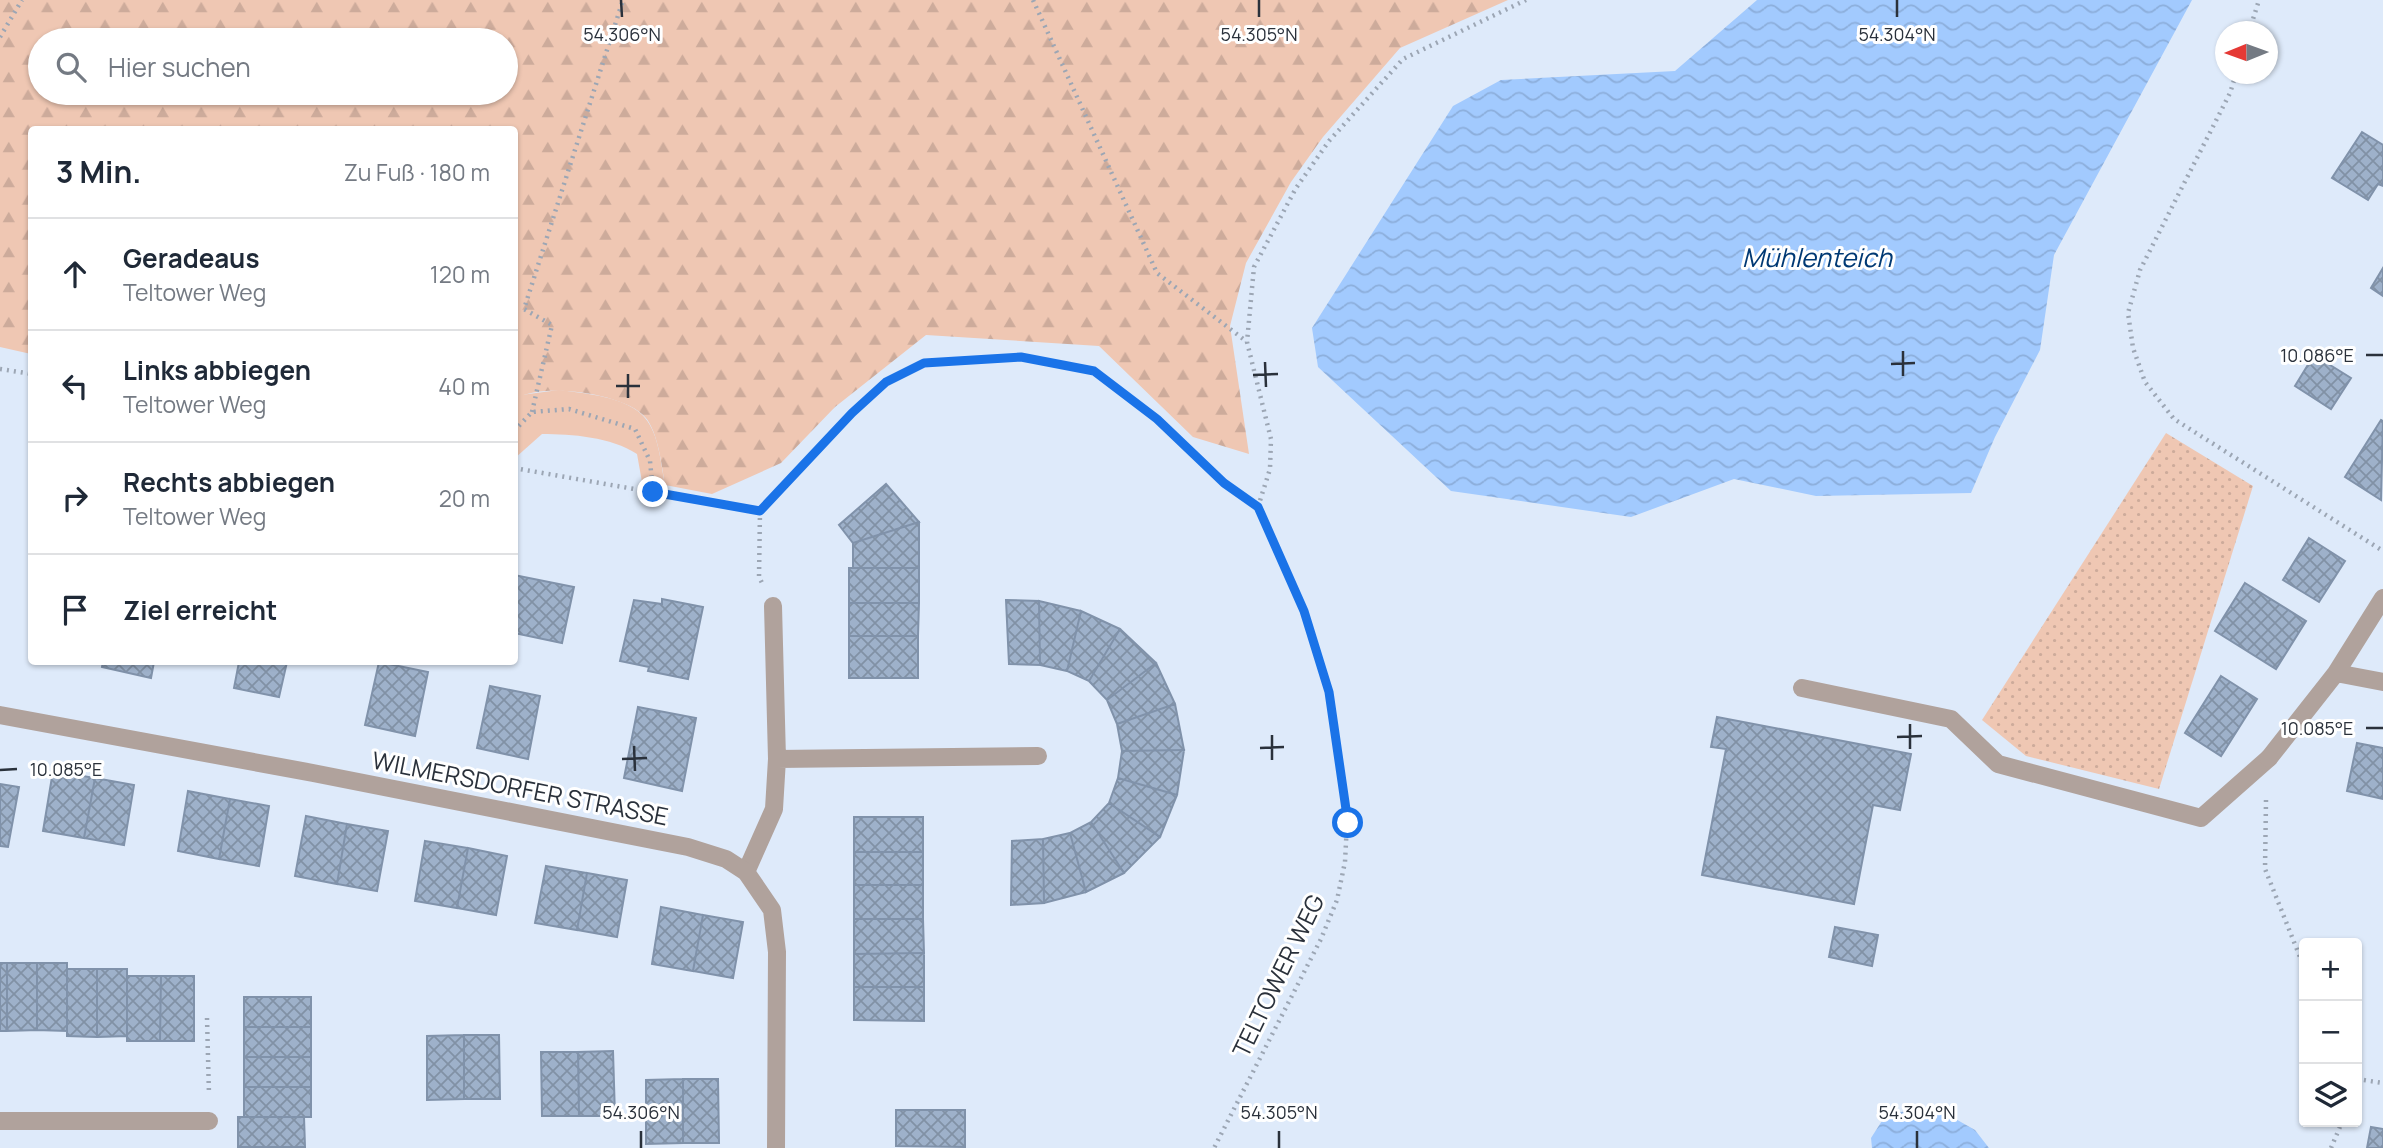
<!DOCTYPE html>
<html lang="de">
<meta charset="utf-8">
<style>
:root{--surface:#fff;--page:#f6f6f7;--text:#1f2937;--muted:#747a83;--line:#e0e1e3}
body{margin:0;font-family:Manrope,sans-serif;background:var(--page);color:var(--text)}
.controls{position:absolute;right:21px;bottom:21px;display:grid;overflow:hidden;border-radius:7px;box-shadow:0 2px 5px #0004}
.controls button{width:63px;height:63px;display:grid;place-items:center;padding:0;border:0;border-bottom:2px solid var(--line);background:var(--surface);color:var(--text);font:35px sans-serif}
.compass{position:absolute;left:2215px;top:21px;width:63px;height:63px;border-radius:50%;background:var(--surface);box-shadow:0 2px 5px #0004;rotate:269deg}
.stop{position:absolute;width:21px;height:21px;margin:-16px;border:5px solid #1a73e8;border-radius:50%;background:#fff}
.stop.end{background:#1a73e8;border-color:#fff;box-shadow:0 2px 7px #0008}
.list{margin:0;padding:0;list-style:none}
h2{display:flex;justify-content:space-between;align-items:center;height:91px;margin:0;padding:0 28px;font-size:30px}
h2 small{font-size:23px;font-weight:400;color:var(--muted)}
.list li{display:grid;grid-template-columns:46px 1fr auto;gap:21px;align-items:center;box-sizing:border-box;height:112px;padding:0 28px;border-top:2px solid var(--line)}
.list b{display:block;font-size:26px;white-space:nowrap}
.list p{margin:0;font-size:23px;white-space:nowrap;color:var(--muted)}
.list em{font-size:23px;font-style:normal;color:var(--muted)}
.icon{flex:none;width:38px;height:38px;fill:none;stroke:currentColor;stroke-width:2;stroke-linecap:round;stroke-linejoin:round}
.map{position:relative;flex:none;width:2383px;height:1148px;overflow:hidden}
.search{position:absolute;background:var(--surface);box-shadow:0 2px 5px #0004;left:28px;top:28px;width:490px;height:77px;display:flex;align-items:center;gap:18px;box-sizing:border-box;padding:0 24px;border-radius:38px;color:var(--muted);font-size:26px}
.panel{position:absolute;background:var(--surface);box-shadow:0 2px 5px #0004;left:28px;top:126px;width:490px;height:539px;border-radius:7px}
.map>svg:first-child{display:block}
</style>
<div class="map">
<svg width="2383" height="1148" viewBox="0 0 2383 1148">
<defs>
<pattern id="forest-firs" width="22" height="20" patternUnits="userSpaceOnUse" patternTransform="scale(1.75)"><rect width="22" height="20" fill="#efc7b3"/><path d="M5 1l3.5 6h-7zM16 11l3.5 6h-7z" fill="#cdab9b"/></pattern>
<pattern id="garden-dots" width="8" height="8" patternUnits="userSpaceOnUse" patternTransform="scale(1.75)"><rect width="8" height="8" fill="#efc7b3"/><path d="M2 2h.1M6 6h.1" fill="none" stroke="#cdab9b" stroke-width="1.8" stroke-linecap="round"/></pattern>
<pattern id="water-waves" width="16" height="10" patternUnits="userSpaceOnUse" patternTransform="scale(1.75)"><rect width="16" height="10" fill="#a2cafe"/><path d="M0 5q4-4 8 0t8 0" fill="none" stroke="#8caedb"/></pattern>
<pattern id="building-cross-hatch" width="8" height="8" patternUnits="userSpaceOnUse" patternTransform="scale(1.75)"><rect width="8" height="8" fill="#9eb1ca"/><path d="M0 0l8 8M0 8l8-8" fill="none" stroke="#8191a5"/></pattern>
</defs>
<rect width="100%" height="100%" fill="#deeafa"/>
<path fill="#efc7b3" d="M 559,390 C 583,393 629,397 645,418 C 659,434 661,465 665,485 L 642,482 L 637,454 C 611,437 572,434 542,434 L 515,458 L 515,399 L 521,395 Z"/>
<path fill="url(#forest-firs)" fill-rule="evenodd" d="M 0,0 L 1508,0 L 1400,48 L 1323,137 L 1291,182 L 1246,263 L 1230,326 L 1249,454 L 1193,437 L 1099,346 L 926,335 L 835,407 L 781,463 L 712,494 L 665,485 C 662,467 658,431 645,417 C 624,393 541,382 515,399 L 514,130 L 32,130 L 31,354 L 0,347 ZM 40,40 L 506,40 L 506,93 L 40,93 Z"/>
<path fill="url(#garden-dots)" d="M 2166,433 L 2253,486 L 2159,789 L 2026,756 L 1982,720 Z"/>
<path fill="url(#water-waves)" d="M 1757,0 L 2192,0 L 2054,255 L 2040,350 L 1995,437 L 1971,493 L 1816,496 L 1734,479 L 1631,517 L 1451,491 L 1318,367 L 1312,328 L 1453,106 L 1501,80 L 1675,71 Z
M 1938,1109 L 1975,1130 L 1989,1148 L 1872,1148 L 1871,1138 L 1887,1113 Z"/>
<path fill="url(#building-cross-hatch)" stroke="#8092aa" stroke-width="2" d="M 2362,132 L 2383,145 L 2383,186 L 2378,184 L 2368,200 L 2332,178 Z
M 2383,268 L 2383,296 L 2371,288 Z
M 2314,355 L 2351,378 L 2331,409 L 2295,386 Z
M 2381,420 L 2383,421 L 2381,500 L 2345,477 Z
M 886,484 L 919,522 L 853,543 L 839,525 Z
M 919,522 L 919,568 L 853,568 L 853,543 Z
M 2309,538 L 2345,561 L 2319,602 L 2283,580 Z
M 849,568 L 919,568 L 919,603 L 849,603 Z
M 514,575 L 574,587 L 562,643 L 514,633 Z
M 2245,583 L 2306,621 L 2276,669 L 2215,631 Z
M 662,599 L 703,607 L 688,679 L 648,671 L 649,667 L 620,661 L 634,600 L 662,604 Z
M 1006,600 L 1039,601 L 1040,665 L 1009,664 Z
M 1039,601 L 1081,611 L 1067,671 L 1040,665 Z
M 849,603 L 919,603 L 918,636 L 849,636 Z
M 1081,611 L 1120,629 L 1089,681 L 1067,671 Z
M 1120,629 L 1156,663 L 1107,700 L 1089,681 Z
M 849,636 L 918,636 L 918,678 L 849,678 Z
M 103,662 L 154,662 L 151,678 L 102,667 Z
M 239,662 L 287,662 L 279,697 L 234,688 Z
M 379,662 L 428,672 L 415,736 L 365,725 Z
M 1156,663 L 1175,704 L 1117,724 L 1107,700 Z
M 2221,676 L 2257,699 L 2221,756 L 2185,733 Z
M 490,686 L 540,696 L 528,759 L 477,748 Z
M 1175,704 L 1184,750 L 1122,751 L 1117,724 Z
M 638,707 L 696,718 L 682,791 L 624,778 Z
M 1717,717 L 1911,754 L 1900,810 L 1873,805 L 1854,904 L 1702,875 L 1726,749 L 1711,747 Z
M 2357,743 L 2383,748 L 2383,799 L 2347,791 Z
M 1184,750 L 1177,795 L 1118,778 L 1122,751 Z
M 53,771 L 95,778 L 84,838 L 43,831 Z
M 95,778 L 134,785 L 124,845 L 84,838 Z
M 1118,778 L 1177,795 L 1160,837 L 1109,803 Z
M 0,784 L 19,787 L 8,847 L 0,846 Z
M 188,791 L 230,799 L 219,859 L 178,851 Z
M 230,799 L 269,806 L 259,866 L 219,859 Z
M 1109,803 L 1160,837 L 1124,873 L 1091,822 Z
M 306,816 L 347,824 L 337,884 L 295,876 Z
M 854,817 L 923,817 L 923,852 L 854,852 Z
M 1091,822 L 1124,873 L 1086,892 L 1070,833 Z
M 347,824 L 388,831 L 377,891 L 337,884 Z
M 1070,833 L 1086,892 L 1044,903 L 1043,839 Z
M 1043,839 L 1044,903 L 1011,905 L 1012,841 Z
M 425,841 L 468,848 L 457,908 L 415,901 Z
M 468,848 L 507,856 L 496,915 L 457,908 Z
M 854,852 L 923,852 L 923,885 L 854,885 Z
M 546,866 L 587,873 L 577,930 L 535,923 Z
M 587,873 L 627,880 L 617,937 L 577,930 Z
M 854,885 L 923,885 L 923,919 L 854,919 Z
M 661,907 L 703,915 L 693,971 L 652,964 Z
M 703,915 L 743,922 L 733,978 L 693,971 Z
M 854,919 L 923,919 L 924,953 L 854,954 Z
M 1835,927 L 1878,935 L 1872,966 L 1829,957 Z
M 924,953 L 924,987 L 854,987 L 854,954 Z
M 0,963 L 7,963 L 7,1031 L 0,1031 Z
M 7,963 L 37,963 L 37,1030 L 7,1031 Z
M 37,963 L 67,963 L 67,1031 L 37,1030 Z
M 67,969 L 97,969 L 97,1037 L 67,1036 Z
M 97,969 L 127,969 L 127,1036 L 97,1037 Z
M 127,976 L 161,976 L 160,1041 L 127,1041 Z
M 161,976 L 194,976 L 194,1041 L 160,1041 Z
M 854,987 L 924,987 L 924,1021 L 854,1020 Z
M 244,997 L 311,997 L 311,1027 L 244,1027 Z
M 244,1027 L 311,1027 L 311,1057 L 244,1057 Z
M 464,1035 L 499,1035 L 500,1099 L 464,1099 Z
M 464,1035 L 464,1099 L 427,1100 L 427,1036 Z
M 613,1051 L 615,1116 L 579,1116 L 578,1052 Z
M 541,1052 L 578,1052 L 579,1116 L 542,1116 Z
M 244,1057 L 311,1057 L 311,1087 L 244,1087 Z
M 683,1079 L 718,1079 L 719,1143 L 683,1143 Z
M 683,1079 L 683,1143 L 646,1144 L 646,1080 Z
M 244,1087 L 311,1087 L 311,1117 L 244,1117 Z
M 896,1110 L 965,1110 L 965,1147 L 896,1146 Z
M 238,1117 L 304,1117 L 305,1147 L 238,1147 Z
M 2371,1127 L 2383,1129 L 2383,1148 L 2367,1148 Z"/>
<g fill="none" stroke-linecap="round" stroke-linejoin="round">
<path stroke="#9ca6b4" stroke-width="4.5" stroke-dasharray="2 5" stroke-linecap="butt" d="M 1033,0 L 1157,273 L 1246,341
M 2249,32 L 2259,0
M 0,37 L 22,0
M 2236,74 L 2230,93 L 2140,270 L 2128,313 L 2133,348 L 2145,382 L 2174,419 L 2383,551
M 0,369 L 32,374
M 532,412 L 552,325 L 524,309 L 623,0
M 514,431 L 532,412 L 569,409 L 635,429 L 650,461 L 653,492
M 514,468 L 760,511 L 852,413 L 886,382 L 924,363 L 1021,357 L 1094,371 L 1157,419 L 1224,483 L 1258,507 L 1304,612 L 1329,692 L 1347,823 L 1345,862 L 1337,900 L 1321,939 L 1214,1148
M 1258,507 L 1270,469 L 1271,439 L 1247,342 L 1254,267 L 1296,188 L 1329,141 L 1403,59 L 1526,0
M 760,511 L 759,577 L 762,583
M 2266,800 L 2265,869 L 2304,967
M 207,1018 L 209,1095
M 2357,1079 L 2383,1083
M 2331,1148 L 2342,1122"/>
<path stroke="#b0a29c" stroke-width="18" d="M 1802,688 L 1951,719 L 1998,764 L 2201,818 L 2269,758
M 777,759 L 1038,756
M 746,872 L 774,809 L 777,759 L 773,606
M 0,1121 L 209,1121"/>
<path stroke="#b0a29c" stroke-width="18" d="M 2336,673 L 2383,682
M 0,715 L 313,773 L 688,847 L 726,859 L 746,872 L 772,910 L 777,952 L 776,1148
M 2269,758 L 2336,673 L 2383,598"/>
</g>
<g fill="none" stroke-linecap="round" stroke-linejoin="round">
<path stroke="#1a73e8" stroke-width="9" d="M 653,492 L 760,511 L 852,413 L 886,382 L 924,363 L 1021,357 L 1094,371 L 1157,419 L 1224,483 L 1258,507 L 1304,611 L 1329,692 L 1348,823"/>
</g>
<path fill="none" stroke="#2a313b" stroke-width="2.5" d="M 621,0 L 622,17M 1259,0 L 1259,17M 1897,0 L 1897,17M 1903,351 L 1903,376M 2366,355 L 2383,355M 1265,362 L 1266,387M 1891,364 L 1915,363M 628,374 L 628,398M 1253,375 L 1278,374M 616,386 L 640,386M 1910,724 L 1910,749M 2366,728 L 2383,728M 1272,735 L 1272,760M 1897,737 L 1922,736M 634,746 L 635,771M 1260,748 L 1284,747M 622,759 L 647,758M 0,770 L 17,769M 641,1131 L 641,1148M 1279,1131 L 1279,1148M 1917,1131 L 1917,1148"/>
<g text-anchor="middle" stroke-width="6" stroke-linejoin="round" paint-order="stroke">
<g font-size="24" fill="#2a313b" stroke="#fff">
<text transform="translate(520 789) rotate(11)" y="8">WILMERSDORFER STRASSE</text>
<text transform="translate(1279 976) rotate(-64)" y="8">TELTOWER WEG</text>
</g>
<g font-size="26" font-style="italic" fill="#003974" stroke="#fff">
<text x="1817" y="267">Mühlenteich</text>
</g>
</g>
<g font-size="18" text-anchor="middle" fill="#2a313b" stroke="#fff" stroke-width="6" stroke-linejoin="round" paint-order="stroke">
<text x="622" y="41">54.306°N</text>
<text x="1259" y="41">54.305°N</text>
<text x="1897" y="41">54.304°N</text>
<text x="2317" y="362">10.086°E</text>
<text x="2317" y="735">10.085°E</text>
<text x="66" y="776">10.085°E</text>
<text x="641" y="1119">54.306°N</text>
<text x="1279" y="1119">54.305°N</text>
<text x="1917" y="1119">54.304°N</text>
</g>
</svg>
<div class="controls">
<button>+</button>
<button>−</button>
<button><svg class="icon" aria-label="layers" viewBox="0 0 24 24"><path d="M12 4l9 5-9 5-9-5zM3 14l9 5 9-5"/></svg></button>
</div>
<svg class="compass" viewBox="-18 -18 36 36"><path d="M0-13l5 13h-10z" fill="#e53935"/><path d="M0 13l5-13h-10z" fill="#747a83"/></svg>
<div class="stop" style="left:1348px;top:823px"></div>
<div class="stop end" style="left:653px;top:492px"></div>
<div class="search"><svg class="icon" aria-label="search" viewBox="0 0 24 24"><circle cx="10" cy="10" r="6"/><path d="M15 15l6 6"/></svg>Hier suchen</div>
<section class="panel">
<h2>3 Min.<small>Zu Fuß · 180 m</small></h2>
<ul class="list">
<li><svg class="icon" aria-label="ahead" viewBox="0 0 24 24"><path d="M12 20V5M6 11l6-6 6 6"/></svg><div><b>Geradeaus</b><p>Teltower Weg</p></div><em>120 m</em></li>
<li><svg class="icon" aria-label="left" viewBox="0 0 24 24"><path d="M17 20v-9H6M10 6l-5 5 5 5"/></svg><div><b>Links abbiegen</b><p>Teltower Weg</p></div><em>40 m</em></li>
<li><svg class="icon" aria-label="right" viewBox="0 0 24 24"><path d="M7 20v-9h11M14 6l5 5-5 5"/></svg><div><b>Rechts abbiegen</b><p>Teltower Weg</p></div><em>20 m</em></li>
<li><svg class="icon" aria-label="arrive" viewBox="0 0 24 24"><path d="M6 21V4h12l-3 4 3 4H6"/></svg><div><b>Ziel erreicht</b></div></li>
</ul>
</section>
</div>
